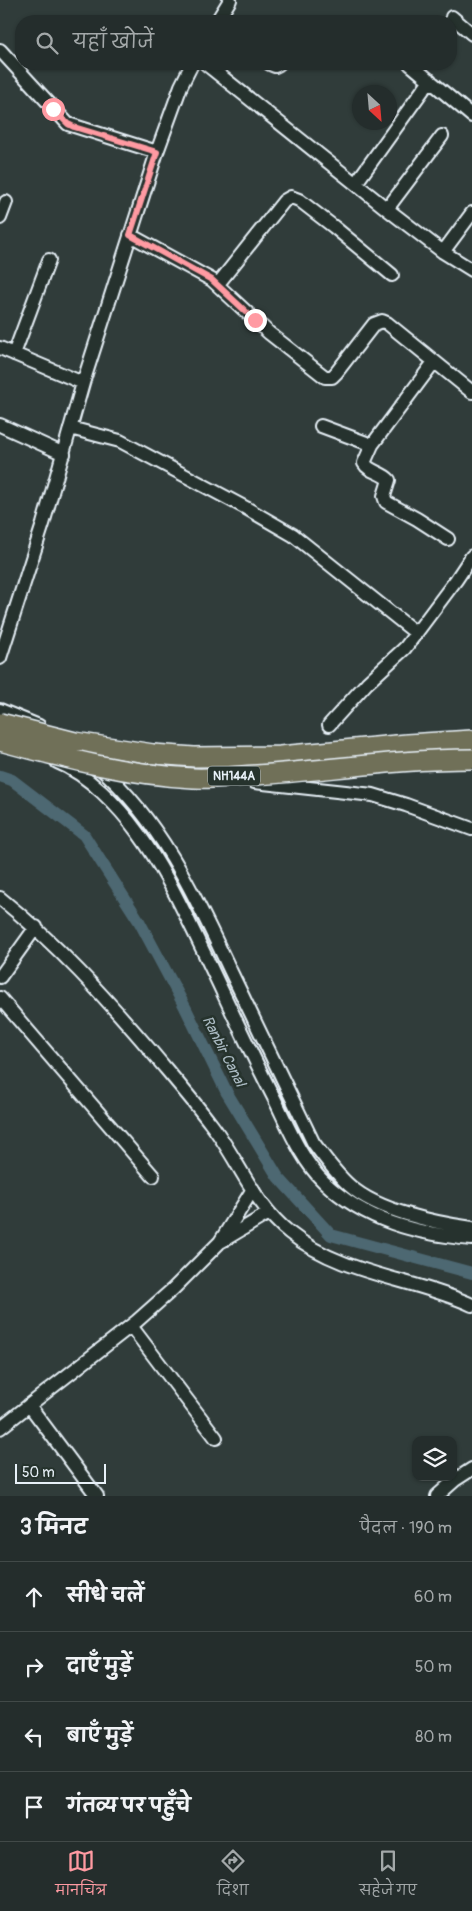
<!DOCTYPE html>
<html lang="hi">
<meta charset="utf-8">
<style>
:root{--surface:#242d2c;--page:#2c3534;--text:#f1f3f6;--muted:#a3a8a9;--line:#414948;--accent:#ff9aa2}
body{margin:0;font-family:Pangolin,"Playpen Sans Deva",sans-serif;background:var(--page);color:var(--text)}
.controls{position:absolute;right:15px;bottom:15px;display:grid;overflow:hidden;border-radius:10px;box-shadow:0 1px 4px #0004}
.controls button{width:45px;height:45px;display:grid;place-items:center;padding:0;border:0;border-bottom:1px solid var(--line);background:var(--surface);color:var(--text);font:25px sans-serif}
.compass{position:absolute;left:352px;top:85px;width:45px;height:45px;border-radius:50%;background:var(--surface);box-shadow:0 1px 4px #0004;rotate:154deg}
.scale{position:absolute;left:15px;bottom:12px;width:91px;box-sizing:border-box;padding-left:5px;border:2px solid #e8f1f8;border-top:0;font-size:14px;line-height:18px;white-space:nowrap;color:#e8f1f8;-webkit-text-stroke:4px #26332d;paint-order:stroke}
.stop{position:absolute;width:15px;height:15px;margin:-11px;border:4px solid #ff9aa2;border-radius:50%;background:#fff}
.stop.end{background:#ff9aa2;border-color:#fff;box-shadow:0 1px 5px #0008}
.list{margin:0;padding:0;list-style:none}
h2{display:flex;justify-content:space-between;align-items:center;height:65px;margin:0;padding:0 20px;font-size:21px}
h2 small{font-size:16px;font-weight:400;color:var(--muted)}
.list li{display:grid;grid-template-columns:32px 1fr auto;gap:15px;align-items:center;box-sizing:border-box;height:70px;padding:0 20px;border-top:1px solid var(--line)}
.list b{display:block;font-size:19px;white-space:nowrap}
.list em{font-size:16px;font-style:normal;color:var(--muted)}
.icon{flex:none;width:28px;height:28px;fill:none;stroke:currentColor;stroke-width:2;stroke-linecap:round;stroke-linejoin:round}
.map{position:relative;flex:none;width:472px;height:1496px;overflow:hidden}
.search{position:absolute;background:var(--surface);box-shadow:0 1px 4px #0004;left:15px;right:15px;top:15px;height:55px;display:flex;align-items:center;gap:12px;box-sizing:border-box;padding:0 18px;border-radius:20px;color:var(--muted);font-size:19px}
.sheet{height:345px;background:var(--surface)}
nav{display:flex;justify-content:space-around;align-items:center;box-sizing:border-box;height:70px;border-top:1px solid var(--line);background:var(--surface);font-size:14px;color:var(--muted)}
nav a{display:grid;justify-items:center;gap:2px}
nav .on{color:var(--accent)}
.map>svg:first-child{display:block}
</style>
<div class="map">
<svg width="472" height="1496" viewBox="0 0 472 1496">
<rect width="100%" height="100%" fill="#303c3a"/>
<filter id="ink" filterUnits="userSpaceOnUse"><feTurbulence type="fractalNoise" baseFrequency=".02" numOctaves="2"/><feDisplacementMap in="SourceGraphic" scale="10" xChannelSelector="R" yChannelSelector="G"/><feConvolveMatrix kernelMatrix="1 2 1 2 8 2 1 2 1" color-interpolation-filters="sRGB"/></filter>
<g filter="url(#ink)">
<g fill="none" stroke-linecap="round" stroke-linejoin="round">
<path stroke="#4d6772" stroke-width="12" d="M 0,776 L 12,780 L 84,835 L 139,921 L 185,1007 L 227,1093 L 278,1177 L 331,1235 L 472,1273"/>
<g stroke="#e8f1f8" stroke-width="16">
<path id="minor" d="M 452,17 L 472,34
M 217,21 L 230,0
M 0,50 L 68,124 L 157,152
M 206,64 L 387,209 L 443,252 L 472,270
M 270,64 L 275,66 L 279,64
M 410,64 L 472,116
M 356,183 L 430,80
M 387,209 L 442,136
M 0,218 L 6,202
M 130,235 L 212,280 L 269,333 L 325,377 L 332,377 L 336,373 L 374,324 L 382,321 L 387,323 L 472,392
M 443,252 L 472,213
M 218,284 L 284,201 L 291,197 L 299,200 L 334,227 L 392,275
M 0,348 L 83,383
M 14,354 L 49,260
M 434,362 L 372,445 L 364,463 C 369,472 382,472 389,480 L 384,496 L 386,502 L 417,519 L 448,539
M 0,425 L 64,454
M 321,426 L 372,445
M 70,428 L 120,441 L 246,508 L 293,535 L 416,633
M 0,658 L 43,524 L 83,383 L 157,152 L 181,86 L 192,64
M 0,710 L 39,726
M 329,725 L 367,683 L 405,648 L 456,580 L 472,556
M 57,762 C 88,774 119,807 138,833 C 160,863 176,895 192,928 C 220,985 245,1042 274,1098 C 288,1126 301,1160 324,1182 C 365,1221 417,1234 472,1239
M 99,767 C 162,822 196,898 231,972 C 258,1029 286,1085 313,1142 C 324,1157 336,1174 350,1186 C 378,1211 436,1223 472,1228
M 254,782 L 373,795 L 406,805 L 472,829
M 0,898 C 56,943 104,996 151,1051 C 171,1075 192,1099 211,1124 C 238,1159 254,1205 290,1233 C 342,1275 413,1278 472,1305
M 0,977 L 36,927
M 0,998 L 153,1176
M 222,1241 L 269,1213
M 131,1326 L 216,1438
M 29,1405 L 97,1496
M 0,1428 L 137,1321 L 173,1289 L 220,1242 L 253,1189
M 437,1496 L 455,1480 L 472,1469"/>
</g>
<g stroke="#e8f1f8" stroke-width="22">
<path id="highway" d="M 75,742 L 153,754 L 194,757 L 280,756 L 407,744 L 472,740"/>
</g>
<use href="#minor" stroke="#26332d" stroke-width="12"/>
<use href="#highway" stroke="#706f59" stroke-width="19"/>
<g stroke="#e8f1f8" stroke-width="22" stroke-linecap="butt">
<path id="highway-bridge" d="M 0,723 L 75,742
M 0,741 C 63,758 128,775 193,778 C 214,779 236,776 257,775 C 329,770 400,759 472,759"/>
</g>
<use href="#highway-bridge" stroke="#706f59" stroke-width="19"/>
</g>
</g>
<g fill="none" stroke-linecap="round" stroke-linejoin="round" filter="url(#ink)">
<path stroke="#ff9aa2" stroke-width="6" d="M 53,109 L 68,124 L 74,127 L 157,152 L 130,235 L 212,280 L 255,320"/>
</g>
<g text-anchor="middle" stroke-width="5" stroke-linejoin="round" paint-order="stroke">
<rect fill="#26332d" stroke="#aeb8bb" stroke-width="1" x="208" y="766.5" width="52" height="19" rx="4"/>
<g font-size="12" font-weight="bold" fill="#e8f1f8">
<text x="234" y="780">NH144A</text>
</g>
<g font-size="15" font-style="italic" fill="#aabac2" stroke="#26332d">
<text transform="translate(224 1051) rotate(63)" y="5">Ranbir Canal</text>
</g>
</g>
</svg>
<div class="controls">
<button><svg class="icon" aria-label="layers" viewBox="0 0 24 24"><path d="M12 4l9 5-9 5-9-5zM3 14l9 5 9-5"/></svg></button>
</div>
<svg class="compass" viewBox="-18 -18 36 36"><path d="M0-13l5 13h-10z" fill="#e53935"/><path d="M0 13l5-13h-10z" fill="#a3a8a9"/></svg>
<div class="scale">50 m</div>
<div class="stop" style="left:53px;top:109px"></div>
<div class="stop end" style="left:255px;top:320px"></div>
<div class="search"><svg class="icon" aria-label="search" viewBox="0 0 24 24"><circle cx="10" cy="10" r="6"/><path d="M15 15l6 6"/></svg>यहाँ खोजें</div>
</div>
<section class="sheet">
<h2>3 मिनट<small>पैदल · 190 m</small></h2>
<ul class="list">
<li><svg class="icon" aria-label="ahead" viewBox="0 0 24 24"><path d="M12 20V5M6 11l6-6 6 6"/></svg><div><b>सीधे चलें</b></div><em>60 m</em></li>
<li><svg class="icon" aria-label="right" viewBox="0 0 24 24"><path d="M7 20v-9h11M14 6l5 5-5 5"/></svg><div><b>दाएँ मुड़ें</b></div><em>50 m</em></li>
<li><svg class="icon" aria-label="left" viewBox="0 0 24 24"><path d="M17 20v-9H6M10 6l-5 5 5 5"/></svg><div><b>बाएँ मुड़ें</b></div><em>80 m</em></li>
<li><svg class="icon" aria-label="arrive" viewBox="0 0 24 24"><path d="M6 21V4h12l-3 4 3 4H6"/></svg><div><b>गंतव्य पर पहुँचे</b></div></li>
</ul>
</section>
<nav>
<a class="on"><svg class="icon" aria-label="map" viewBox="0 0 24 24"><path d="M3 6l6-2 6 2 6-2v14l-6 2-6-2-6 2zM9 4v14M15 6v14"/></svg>मानचित्र</a>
<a><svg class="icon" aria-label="directions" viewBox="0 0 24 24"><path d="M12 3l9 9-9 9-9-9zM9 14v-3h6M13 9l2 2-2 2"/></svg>दिशा</a>
<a><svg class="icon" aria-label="saved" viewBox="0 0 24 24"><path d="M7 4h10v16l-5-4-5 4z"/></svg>सहेजे गए</a>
</nav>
